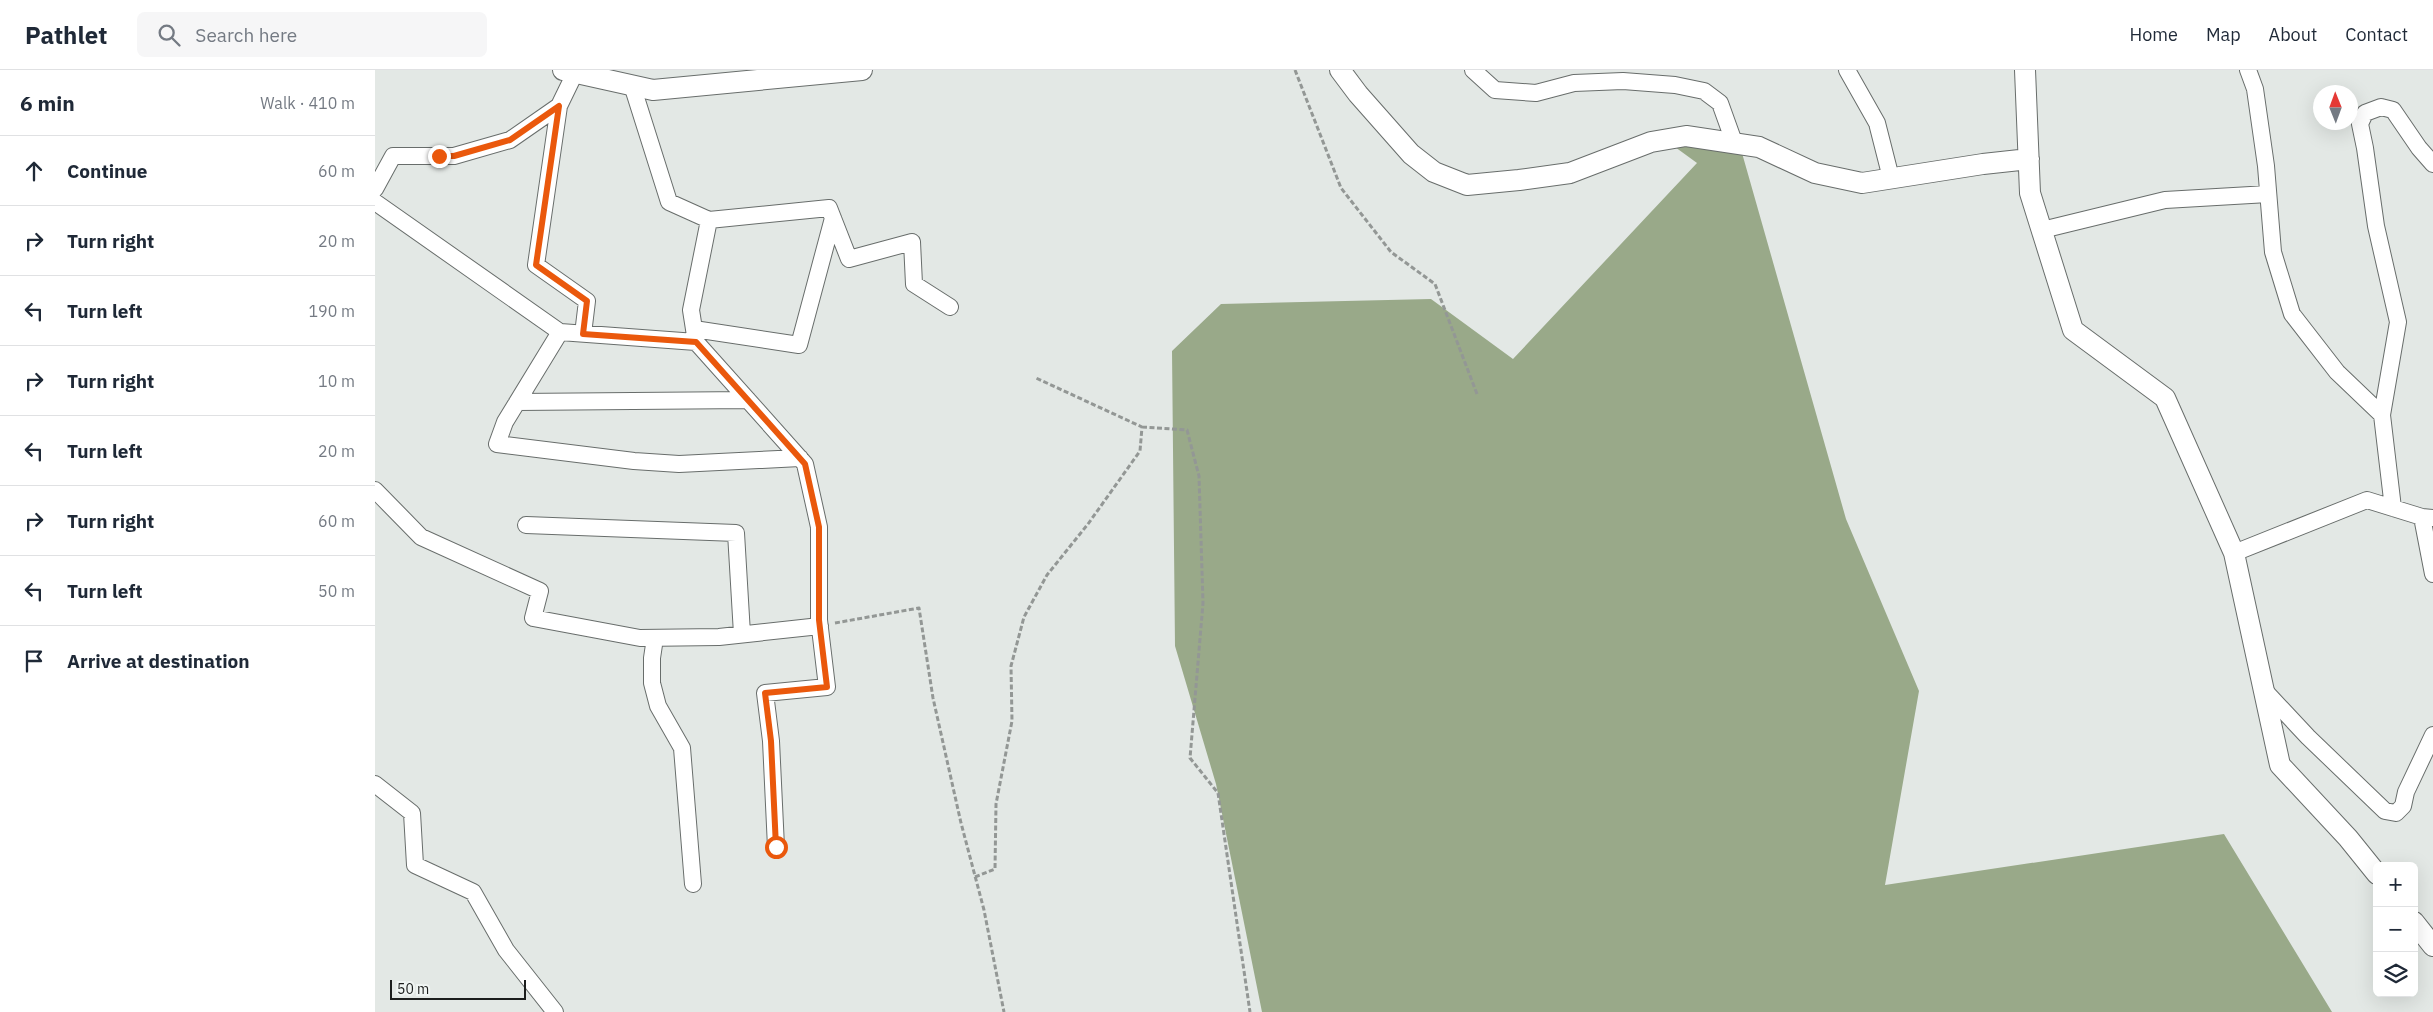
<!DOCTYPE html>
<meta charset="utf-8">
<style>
:root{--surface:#fff;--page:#f6f6f7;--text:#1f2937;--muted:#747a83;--line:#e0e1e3}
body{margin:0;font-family:"IBM Plex Sans",sans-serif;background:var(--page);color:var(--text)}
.controls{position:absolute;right:15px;bottom:15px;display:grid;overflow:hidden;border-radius:8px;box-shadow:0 5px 20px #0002}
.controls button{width:45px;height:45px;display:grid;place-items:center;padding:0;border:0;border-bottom:1px solid var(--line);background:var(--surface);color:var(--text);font:25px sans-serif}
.compass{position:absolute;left:1938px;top:15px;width:45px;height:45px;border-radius:50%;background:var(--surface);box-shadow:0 5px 20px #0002;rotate:359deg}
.scale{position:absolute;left:15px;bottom:12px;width:136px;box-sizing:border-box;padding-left:5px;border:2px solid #1c1e1d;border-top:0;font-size:14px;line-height:18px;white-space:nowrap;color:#1c1e1d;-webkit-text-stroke:4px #f0f5f3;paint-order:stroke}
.stop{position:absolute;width:15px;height:15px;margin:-11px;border:4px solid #ea580c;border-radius:50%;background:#fff}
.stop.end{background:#ea580c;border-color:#fff;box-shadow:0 1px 5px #0008}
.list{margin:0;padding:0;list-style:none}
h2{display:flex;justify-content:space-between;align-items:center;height:65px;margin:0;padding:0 20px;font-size:21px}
h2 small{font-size:16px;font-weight:400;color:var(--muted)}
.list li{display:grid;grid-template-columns:32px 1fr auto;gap:15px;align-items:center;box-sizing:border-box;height:70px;padding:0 20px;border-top:1px solid var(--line)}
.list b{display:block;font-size:19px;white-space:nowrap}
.list em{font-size:16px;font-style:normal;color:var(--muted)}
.icon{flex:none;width:28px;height:28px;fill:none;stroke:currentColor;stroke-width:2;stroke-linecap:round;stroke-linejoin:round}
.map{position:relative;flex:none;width:2058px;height:942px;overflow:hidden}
header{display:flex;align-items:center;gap:30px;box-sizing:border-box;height:70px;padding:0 25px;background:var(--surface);border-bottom:1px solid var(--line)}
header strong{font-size:24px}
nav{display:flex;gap:28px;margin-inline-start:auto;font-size:18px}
.search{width:350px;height:45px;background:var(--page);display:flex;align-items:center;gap:12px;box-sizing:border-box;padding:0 18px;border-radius:8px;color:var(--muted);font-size:19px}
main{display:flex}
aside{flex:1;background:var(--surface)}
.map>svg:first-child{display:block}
</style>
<header>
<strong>Pathlet</strong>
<div class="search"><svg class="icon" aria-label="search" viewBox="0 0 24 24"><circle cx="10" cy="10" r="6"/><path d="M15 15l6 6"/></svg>Search here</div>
<nav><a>Home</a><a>Map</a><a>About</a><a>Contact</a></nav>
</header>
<main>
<aside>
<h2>6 min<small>Walk · 410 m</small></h2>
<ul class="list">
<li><svg class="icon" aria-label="ahead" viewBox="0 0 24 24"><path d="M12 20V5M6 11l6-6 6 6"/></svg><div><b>Continue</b></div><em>60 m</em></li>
<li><svg class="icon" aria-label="right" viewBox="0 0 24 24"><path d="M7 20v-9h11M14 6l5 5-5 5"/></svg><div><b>Turn right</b></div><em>20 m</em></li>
<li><svg class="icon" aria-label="left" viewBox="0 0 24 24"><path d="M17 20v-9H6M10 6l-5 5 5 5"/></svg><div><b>Turn left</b></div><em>190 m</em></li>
<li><svg class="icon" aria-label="right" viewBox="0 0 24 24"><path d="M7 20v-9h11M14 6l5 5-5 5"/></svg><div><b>Turn right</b></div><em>10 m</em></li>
<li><svg class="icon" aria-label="left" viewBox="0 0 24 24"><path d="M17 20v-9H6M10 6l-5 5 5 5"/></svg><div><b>Turn left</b></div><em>20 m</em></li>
<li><svg class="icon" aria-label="right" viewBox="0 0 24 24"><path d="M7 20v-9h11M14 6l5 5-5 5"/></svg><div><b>Turn right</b></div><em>60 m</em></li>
<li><svg class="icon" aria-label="left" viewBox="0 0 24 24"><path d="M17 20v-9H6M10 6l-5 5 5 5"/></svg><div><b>Turn left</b></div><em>50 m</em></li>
<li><svg class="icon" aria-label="arrive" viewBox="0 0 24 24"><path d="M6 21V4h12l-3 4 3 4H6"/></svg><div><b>Arrive at destination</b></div></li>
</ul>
</aside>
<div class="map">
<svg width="2058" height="942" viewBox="0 0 2058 942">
<rect width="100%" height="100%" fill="#e3e8e5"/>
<path fill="#99a989" d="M 1365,76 L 1471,449 L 1544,621 L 1510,815 L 1849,764 L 1957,942 L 887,942 L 841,714 L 800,576 L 797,281 L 846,234 L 1056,229 L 1138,289 L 1322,93 L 1300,77 Z"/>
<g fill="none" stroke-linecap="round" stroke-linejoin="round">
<g stroke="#686d6b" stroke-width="18">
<path id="minor" d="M 1098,0 L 1120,20 L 1161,23 L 1199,13 L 1248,11 L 1300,15 L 1329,21 L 1345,33 L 1359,72
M 1472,0 L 1502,53 L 1516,108
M 1873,0 L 1880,19 L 1891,96 L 1898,182 L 1917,244 L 1962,302 L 2007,345 L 2018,438
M 257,15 L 294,132 L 334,150 L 316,240 L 321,272
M 184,36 L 161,195 L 212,231 L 208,264
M 0,119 L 18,86 L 79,86 L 135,70 L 184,36 L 200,3
M 0,132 L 185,262 L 321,272 L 430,394 L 444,457 L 444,550 L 452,617 L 390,623 L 396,671 L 401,777
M 334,150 L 454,138 L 474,189 L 537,172 L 539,214 L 575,237
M 1667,160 L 1790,130 L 1893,124
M 319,259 L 424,275 L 458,148
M 185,262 L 130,352 L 122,374 L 259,391 L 304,394 L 425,388
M 142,332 L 373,330
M 2007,345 L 2023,252 L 2001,156 L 1990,78 L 1985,54 L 1990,43 L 2006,37 L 2018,40 L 2044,78 L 2058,94
M 0,420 L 46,467 L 165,521 L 158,548 L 265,568 L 344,567 L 445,556
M 2047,447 L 2058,504
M 151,455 L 361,463 L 367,564
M 1859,483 L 1992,430 L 2047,447 L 2058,448
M 280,568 L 277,588 L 277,613 L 283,636 L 307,678 L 318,814
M 1889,620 L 1933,667 L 2010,741 L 2021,743 L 2028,736 L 2031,722 L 2058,665
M 0,714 L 37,743 L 40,795 L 98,822 L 131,880 L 180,942"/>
</g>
<g stroke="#686d6b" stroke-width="22">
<path id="tertiary" d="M 188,0 L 278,20 L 487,0
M 965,0 L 983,24 L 1036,84 L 1059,102 L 1092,115 L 1144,110 L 1195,103 L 1276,72 L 1311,66 L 1384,77 L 1440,103 L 1487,113 L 1608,94 L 1654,89
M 1650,0 L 1655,123 L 1698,260 L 1790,328 L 1859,483 L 1905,695 L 1973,768 L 2002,804
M 2039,852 L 2058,876"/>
</g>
<path stroke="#939795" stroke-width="3" stroke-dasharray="5 2.5" stroke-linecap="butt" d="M 920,0 L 966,118 L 1016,182 L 1060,214 L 1102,324
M 767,357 L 812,360 L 824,406 L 828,533 L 815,688 L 843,723 L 875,942
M 460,553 L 544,538 L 558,628 L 586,753 L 609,840 L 629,942
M 600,807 L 620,799 L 621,734 L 637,651 L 636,596 L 649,547 L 672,505 L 713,454 L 765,381 L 767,357 L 661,308"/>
<use href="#minor" stroke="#fff" stroke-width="16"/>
<use href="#tertiary" stroke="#fff" stroke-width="20"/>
</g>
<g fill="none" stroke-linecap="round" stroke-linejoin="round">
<path stroke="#ea580c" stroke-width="6" d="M 64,86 L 79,86 L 135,70 L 184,36 L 161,195 L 212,231 L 208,264 L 321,272 L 430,394 L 444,457 L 444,550 L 452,617 L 390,623 L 396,671 L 401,777"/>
</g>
</svg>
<div class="controls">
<button>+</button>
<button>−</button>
<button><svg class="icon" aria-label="layers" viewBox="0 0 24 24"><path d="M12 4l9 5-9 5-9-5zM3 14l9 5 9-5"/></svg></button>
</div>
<svg class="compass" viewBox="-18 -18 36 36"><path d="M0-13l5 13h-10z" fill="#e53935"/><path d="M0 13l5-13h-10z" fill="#747a83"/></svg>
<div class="scale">50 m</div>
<div class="stop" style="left:401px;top:777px"></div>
<div class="stop end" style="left:64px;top:86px"></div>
</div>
</main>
